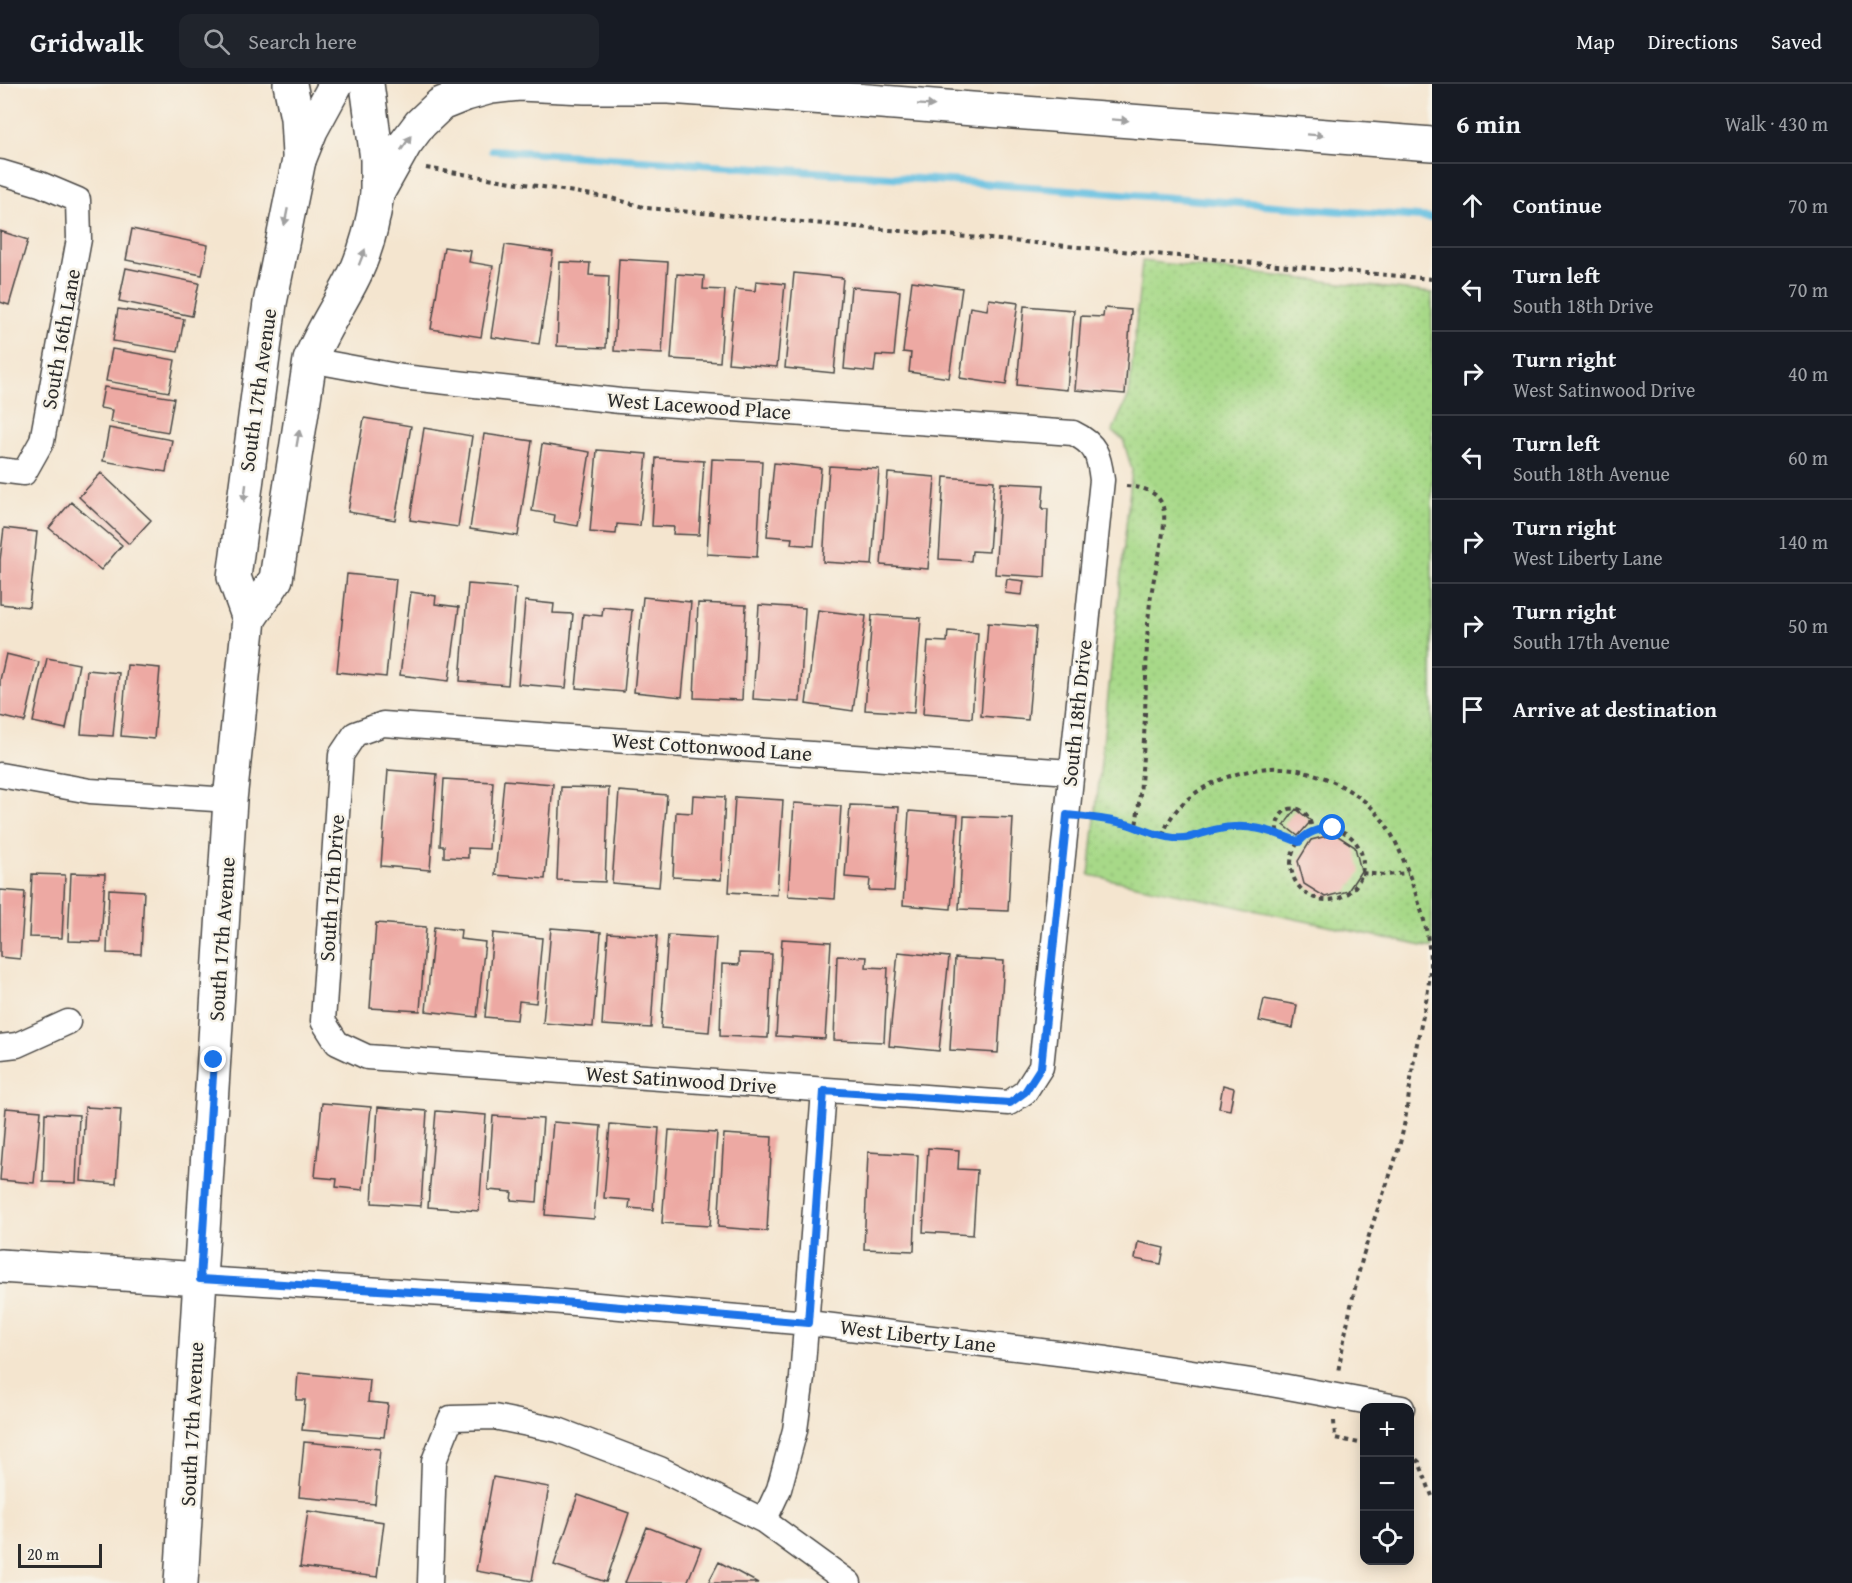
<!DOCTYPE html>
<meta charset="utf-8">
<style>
:root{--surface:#171b24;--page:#20242c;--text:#f1f3f6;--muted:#9ea1a6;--line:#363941}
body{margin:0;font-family:"Gentium Book Plus",serif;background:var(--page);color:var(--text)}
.controls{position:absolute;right:18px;bottom:18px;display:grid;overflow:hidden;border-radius:12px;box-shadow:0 3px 15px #0003}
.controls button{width:54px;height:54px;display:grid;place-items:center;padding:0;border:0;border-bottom:2px solid var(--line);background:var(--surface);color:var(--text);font:30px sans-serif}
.scale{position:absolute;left:18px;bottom:15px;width:84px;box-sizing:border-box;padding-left:6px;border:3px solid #2b2b2b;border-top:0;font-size:16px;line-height:21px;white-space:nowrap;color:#2b2b2b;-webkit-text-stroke:4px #f7f3e8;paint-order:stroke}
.stop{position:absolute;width:18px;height:18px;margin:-14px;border:4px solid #1a73e8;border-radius:50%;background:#fff}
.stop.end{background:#1a73e8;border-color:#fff;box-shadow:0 2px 6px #0008}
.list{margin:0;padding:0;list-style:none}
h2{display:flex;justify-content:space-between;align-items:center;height:78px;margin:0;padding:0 24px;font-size:26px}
h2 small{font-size:20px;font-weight:400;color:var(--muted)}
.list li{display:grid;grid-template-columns:39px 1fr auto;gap:18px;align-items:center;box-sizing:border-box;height:84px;padding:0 24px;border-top:2px solid var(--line)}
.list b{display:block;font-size:22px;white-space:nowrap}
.list p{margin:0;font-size:20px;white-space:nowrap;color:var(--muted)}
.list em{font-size:20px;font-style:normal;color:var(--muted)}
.icon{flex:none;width:33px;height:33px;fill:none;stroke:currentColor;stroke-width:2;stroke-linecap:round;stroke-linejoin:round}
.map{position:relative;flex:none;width:1432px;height:1499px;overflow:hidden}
header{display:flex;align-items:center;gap:36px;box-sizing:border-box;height:84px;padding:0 30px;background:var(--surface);border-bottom:2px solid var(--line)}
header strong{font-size:28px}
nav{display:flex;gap:33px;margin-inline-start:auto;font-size:21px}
.search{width:420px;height:54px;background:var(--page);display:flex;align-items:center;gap:15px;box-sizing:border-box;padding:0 21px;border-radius:12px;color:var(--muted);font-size:22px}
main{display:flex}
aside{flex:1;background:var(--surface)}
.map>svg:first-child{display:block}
</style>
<header>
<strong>Gridwalk</strong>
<div class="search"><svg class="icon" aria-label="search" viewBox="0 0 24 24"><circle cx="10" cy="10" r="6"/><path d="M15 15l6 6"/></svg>Search here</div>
<nav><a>Map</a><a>Directions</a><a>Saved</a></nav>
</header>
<main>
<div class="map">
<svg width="1432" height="1499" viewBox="0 0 1432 1499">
<defs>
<pattern id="green-dots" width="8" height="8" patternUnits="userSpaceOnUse" patternTransform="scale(1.5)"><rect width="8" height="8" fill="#a7d988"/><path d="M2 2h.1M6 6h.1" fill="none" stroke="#90ba76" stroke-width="1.8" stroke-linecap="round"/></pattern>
</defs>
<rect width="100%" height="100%" fill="#f7f3e8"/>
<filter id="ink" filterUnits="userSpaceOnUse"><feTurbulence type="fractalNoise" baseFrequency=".0167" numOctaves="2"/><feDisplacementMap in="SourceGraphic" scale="12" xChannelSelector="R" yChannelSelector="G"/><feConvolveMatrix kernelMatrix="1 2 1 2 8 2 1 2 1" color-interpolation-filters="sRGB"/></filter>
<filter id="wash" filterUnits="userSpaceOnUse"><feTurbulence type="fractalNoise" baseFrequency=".008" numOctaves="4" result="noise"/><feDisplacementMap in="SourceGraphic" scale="24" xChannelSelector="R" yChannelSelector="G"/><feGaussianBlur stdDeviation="1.35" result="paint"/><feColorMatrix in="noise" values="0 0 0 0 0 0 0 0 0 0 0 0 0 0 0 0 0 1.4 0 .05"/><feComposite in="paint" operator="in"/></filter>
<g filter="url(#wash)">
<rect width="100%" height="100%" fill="#f4e5cf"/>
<path fill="url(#green-dots)" stroke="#69825a" stroke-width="1.5" d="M 1142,177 L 1432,209 L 1432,864 L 1089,791 L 1132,386 L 1123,355 L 1112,348 L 1129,311 Z"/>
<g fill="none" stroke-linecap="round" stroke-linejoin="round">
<path stroke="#63bfe1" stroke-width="8" d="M 492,66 L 979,99 L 1432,134"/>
</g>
<g id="blocks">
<path fill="#eda9a3" d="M 132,145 L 208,161 L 202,191 L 126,176 Z
M 0,147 L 28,156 L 9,221 L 0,218 Z
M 505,161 L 553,168 L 539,260 L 491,253 Z
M 444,163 L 471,167 L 469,178 L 493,182 L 481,253 L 431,245 Z
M 619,175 L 668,178 L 662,270 L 614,267 Z
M 560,178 L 590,179 L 589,191 L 609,192 L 606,264 L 557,262 Z
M 126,184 L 199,199 L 192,232 L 119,217 Z
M 794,189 L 843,194 L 834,289 L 785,284 Z
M 677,190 L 704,192 L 703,205 L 725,206 L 720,278 L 671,275 Z
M 756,197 L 785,200 L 777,283 L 728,279 L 735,205 L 755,207 Z
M 912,197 L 962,204 L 949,294 L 909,288 L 911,269 L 903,268 Z
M 851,203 L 900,207 L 894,272 L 876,271 L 874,288 L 844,285 Z
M 989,215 L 1018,219 L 1006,301 L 960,294 L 970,223 L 987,226 Z
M 1024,222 L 1074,226 L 1067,306 L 1017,301 Z
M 1104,224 L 1131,226 L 1125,310 L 1075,306 L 1081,232 L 1103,233 Z
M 118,225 L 184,235 L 178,268 L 113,257 Z
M 112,265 L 175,276 L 169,308 L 106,297 Z
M 104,303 L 174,314 L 168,348 L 110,338 L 112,326 L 100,324 Z
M 364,334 L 411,342 L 395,436 L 348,428 Z
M 109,344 L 172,356 L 166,388 L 103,377 Z
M 424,344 L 472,352 L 458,443 L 410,436 Z
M 484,350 L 532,357 L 518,452 L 470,445 Z
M 542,360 L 590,368 L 578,442 L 554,438 L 555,431 L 532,427 Z
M 597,366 L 647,370 L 640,442 L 617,440 L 616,450 L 590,448 Z
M 656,374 L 704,377 L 699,451 L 673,450 L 674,443 L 652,442 Z
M 712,375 L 762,377 L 757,473 L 707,470 Z
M 774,379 L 821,384 L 814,462 L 791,460 L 792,454 L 767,452 Z
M 829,382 L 879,385 L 872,481 L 823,478 Z
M 101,389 L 151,436 L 129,460 L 79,413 Z
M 888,389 L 935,393 L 928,485 L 881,481 Z
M 944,393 L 994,397 L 989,468 L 972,467 L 971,477 L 939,475 Z
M 1001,399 L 1044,401 L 1042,425 L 1048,425 L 1045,493 L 995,490 Z
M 71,418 L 122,461 L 101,486 L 49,444 Z
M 4,444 L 37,448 L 29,523 L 0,520 L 0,476 Z
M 347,490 L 396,495 L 386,593 L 337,588 Z
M 1007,495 L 1024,497 L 1022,511 L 1005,509 Z
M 468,500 L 516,504 L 508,601 L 460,597 Z
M 411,508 L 436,512 L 435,520 L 459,523 L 449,597 L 400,591 Z
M 643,513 L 691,518 L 682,613 L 634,608 Z
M 525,517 L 554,520 L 553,529 L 573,530 L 566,604 L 518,600 Z
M 698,519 L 746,521 L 742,616 L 694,614 Z
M 759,521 L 805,524 L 800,618 L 753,615 Z
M 603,523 L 632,526 L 624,608 L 576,604 L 583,530 L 602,532 Z
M 818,526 L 866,532 L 853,627 L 806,620 Z
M 872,531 L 921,534 L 914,629 L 865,626 Z
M 988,539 L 1036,543 L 1028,636 L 981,632 Z
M 948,547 L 978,549 L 972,634 L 923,630 L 928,557 L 947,558 Z
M 6,570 L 39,578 L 25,638 L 0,632 L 0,596 Z
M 47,574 L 79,580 L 66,645 L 33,638 Z
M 127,581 L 160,584 L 154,655 L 121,652 Z
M 87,586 L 119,589 L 113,652 L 81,650 Z
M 388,686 L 437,690 L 430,786 L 381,782 Z
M 444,695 L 493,698 L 489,765 L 468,764 L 468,774 L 444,773 L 444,762 L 440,762 Z
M 504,696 L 553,700 L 545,795 L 495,791 Z
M 561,703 L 609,704 L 605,798 L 557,796 Z
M 619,707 L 667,711 L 659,803 L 612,799 Z
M 693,711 L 725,713 L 721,796 L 673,793 L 676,728 L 692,729 Z
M 735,713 L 783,716 L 777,811 L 729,808 Z
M 794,719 L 841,722 L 835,815 L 788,812 Z
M 850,721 L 899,723 L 894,807 L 869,806 L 870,795 L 845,793 Z
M 1296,725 L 1311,737 L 1298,752 L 1284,741 Z
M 909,727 L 958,731 L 951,825 L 903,821 Z
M 964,732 L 1013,734 L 1008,827 L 959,825 Z
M 1335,750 L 1355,763 L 1361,787 L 1348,807 L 1325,813 L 1304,800 L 1298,777 L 1311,756 Z
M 71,789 L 105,790 L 101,858 L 68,857 Z
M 32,790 L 65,791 L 62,854 L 29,853 Z
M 109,805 L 144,807 L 141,870 L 107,869 Z
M 0,806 L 25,808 L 20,875 L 0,873 Z
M 376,839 L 426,843 L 420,927 L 370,924 Z
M 434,843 L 461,846 L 460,855 L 485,858 L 477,933 L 426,927 Z
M 551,844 L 601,848 L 593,943 L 543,939 Z
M 493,849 L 542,854 L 536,919 L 519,917 L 517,936 L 485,933 Z
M 608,849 L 657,852 L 651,944 L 602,941 Z
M 668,851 L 716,854 L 709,948 L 661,944 Z
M 782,855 L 831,858 L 825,955 L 776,952 Z
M 898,868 L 949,873 L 939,967 L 889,962 Z
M 739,869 L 772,870 L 768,954 L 720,952 L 722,880 L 739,881 Z
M 837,872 L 867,873 L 866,883 L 888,884 L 884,958 L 834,956 Z
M 955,874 L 1004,877 L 998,969 L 950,966 Z
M 1264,915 L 1297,921 L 1293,944 L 1259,937 Z
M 1223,1001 L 1234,1004 L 1230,1026 L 1219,1024 Z
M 322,1019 L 371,1023 L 363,1106 L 336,1103 L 337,1095 L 315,1093 Z
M 85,1023 L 121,1025 L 116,1100 L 81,1097 Z
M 378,1023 L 427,1027 L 421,1122 L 372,1119 Z
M 6,1024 L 41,1027 L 34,1099 L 0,1096 Z
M 436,1027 L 486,1031 L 479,1127 L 428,1123 Z
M 45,1029 L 79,1031 L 76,1099 L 43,1098 Z
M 493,1032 L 543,1035 L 537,1118 L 511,1116 L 512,1108 L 488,1106 Z
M 553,1038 L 601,1042 L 594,1135 L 545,1131 Z
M 610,1040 L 659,1044 L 653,1126 L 629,1124 L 630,1116 L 604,1114 Z
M 669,1046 L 717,1049 L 710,1142 L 662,1139 Z
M 724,1050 L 772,1053 L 767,1147 L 718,1143 Z
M 928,1064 L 959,1066 L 958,1085 L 977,1086 L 973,1151 L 923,1148 Z
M 868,1068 L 918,1071 L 914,1167 L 864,1165 Z
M 1138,1158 L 1164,1164 L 1161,1180 L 1135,1175 Z
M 298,1289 L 370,1296 L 368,1318 L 388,1320 L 384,1353 L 302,1346 L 305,1316 L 296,1316 Z
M 304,1358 L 380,1365 L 375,1420 L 299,1413 Z
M 493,1393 L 549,1403 L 532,1497 L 476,1487 Z
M 578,1411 L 629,1429 L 606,1498 L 554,1481 Z
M 308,1427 L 384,1438 L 377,1493 L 300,1483 Z
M 647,1443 L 701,1464 L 687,1499 L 625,1499 Z
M 719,1478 L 758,1499 L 708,1499 Z"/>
</g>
</g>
<g filter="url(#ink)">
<use href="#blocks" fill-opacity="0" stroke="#494744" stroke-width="1.5"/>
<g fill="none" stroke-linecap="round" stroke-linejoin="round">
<g stroke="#494744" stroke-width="27">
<path id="street" d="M 0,88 L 40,100 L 78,116 L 79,155 L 42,357 L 24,389 L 0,386
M 310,276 L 402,293 L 620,317 L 1073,349 C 1096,360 1099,371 1102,396 L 1041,983 L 1025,1008 L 1009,1019 L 367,973 L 337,959 L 323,937 L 341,671 L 355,650 L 383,640 L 1071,688
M 0,691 L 90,707 L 230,716
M 0,963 L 17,961 L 68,938
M 200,1195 L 527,1215 L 808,1239 L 1107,1275 L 1271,1300 L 1402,1324
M 764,1437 L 779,1405 L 795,1346 L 802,1294 L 824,1007
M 430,1499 L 434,1377 L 451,1334 L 494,1333 L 558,1346 L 660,1385 L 764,1437 L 849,1499"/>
</g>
<g stroke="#494744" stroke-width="36">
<path id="secondary" d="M 249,535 L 276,495 L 310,276 C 321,248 337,225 351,198 C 366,170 373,140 377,110
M 0,1182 L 200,1195
M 181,1499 L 230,716 L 249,535 L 234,493 L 270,219 L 299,76"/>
</g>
<g stroke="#494744" stroke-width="36">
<path id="highway" d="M 290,0 L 297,34 L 299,71
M 367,0 L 377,75 L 377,108
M 299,76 L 311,46 L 336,0
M 377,110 L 405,60 L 420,40 L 441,20 L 466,10 L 491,3 L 519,0 L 585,3 L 669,3 L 868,17 L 1432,60"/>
</g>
<path stroke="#494744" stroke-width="4" stroke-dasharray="4.5 4.5" stroke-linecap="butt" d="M 426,84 L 611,114 L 647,124 L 1432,195
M 1126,402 C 1140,403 1158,406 1163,423 C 1168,440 1156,482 1153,500 C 1147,530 1147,561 1146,592 C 1145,642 1143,693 1136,743
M 1091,733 C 1105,735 1119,737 1132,742 C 1147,747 1162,754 1177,754 C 1191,755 1201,749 1213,746 C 1245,737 1271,746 1299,758
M1291 780a36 36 0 1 1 72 0a36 36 0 1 1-72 0Z
M 1277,748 C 1275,717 1311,716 1312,748
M 1163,752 C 1173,715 1214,694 1249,687 C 1288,678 1323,689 1356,711 C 1384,729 1397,758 1408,788 C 1419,818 1430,848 1430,880 C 1430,910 1420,941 1415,970 C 1410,997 1408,1025 1402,1051 C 1394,1086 1378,1120 1368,1155 C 1355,1198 1346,1244 1338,1288
M 1362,789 L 1385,791 L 1408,789
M 1334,1337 L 1335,1354 L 1364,1360
M 1410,1369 L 1419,1378 L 1432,1412"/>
<use href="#street" stroke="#fff" stroke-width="24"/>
<use href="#secondary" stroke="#fff" stroke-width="33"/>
<use href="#highway" stroke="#fff" stroke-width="33"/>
</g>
<defs><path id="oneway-solid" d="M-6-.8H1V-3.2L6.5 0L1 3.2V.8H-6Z" transform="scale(1.5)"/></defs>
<g fill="#a0a0a0">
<use href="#oneway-solid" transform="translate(926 21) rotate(4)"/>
<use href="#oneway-solid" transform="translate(1120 36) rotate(4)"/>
<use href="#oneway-solid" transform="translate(1315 51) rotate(4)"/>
<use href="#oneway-solid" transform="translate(406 59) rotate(-55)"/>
<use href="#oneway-solid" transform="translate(286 133) rotate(101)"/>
<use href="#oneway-solid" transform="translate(362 173) rotate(-69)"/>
<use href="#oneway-solid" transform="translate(298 354) rotate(-80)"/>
<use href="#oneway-solid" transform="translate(245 409) rotate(97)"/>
</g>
</g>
<g fill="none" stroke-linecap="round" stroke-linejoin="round" filter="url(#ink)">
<path stroke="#1a73e8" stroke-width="8" d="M 214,976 L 200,1195 L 527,1215 L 808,1239 L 824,1007 L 1010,1019 L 1025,1008 L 1041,983 L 1067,731 C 1088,733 1110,735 1130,741 C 1145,746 1159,753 1174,754 C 1190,756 1200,749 1214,746 C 1247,738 1269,746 1299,758 C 1308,747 1319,745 1333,744"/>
</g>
<g text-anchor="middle" stroke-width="5" stroke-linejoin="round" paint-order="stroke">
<g font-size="21" fill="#2b2b2b" stroke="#f7f3e8">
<text transform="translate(61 255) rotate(-80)" y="7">South 16th Lane</text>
<text transform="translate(258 306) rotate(-82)" y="7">South 17th Avenue</text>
<text transform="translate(699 322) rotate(4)" y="7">West Lacewood Place</text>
<text transform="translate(1077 629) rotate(-84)" y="7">South 18th Drive</text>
<text transform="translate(712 663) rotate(4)" y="7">West Cottonwood Lane</text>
<text transform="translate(332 804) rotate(-86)" y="7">South 17th Drive</text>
<text transform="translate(222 855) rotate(-86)" y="7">South 17th Avenue</text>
<text transform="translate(681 996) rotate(4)" y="7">West Satinwood Drive</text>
<text transform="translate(918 1252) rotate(7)" y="7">West Liberty Lane</text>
<text transform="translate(192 1340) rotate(-87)" y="7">South 17th Avenue</text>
</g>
</g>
</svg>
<div class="controls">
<button>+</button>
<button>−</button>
<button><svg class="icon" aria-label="locate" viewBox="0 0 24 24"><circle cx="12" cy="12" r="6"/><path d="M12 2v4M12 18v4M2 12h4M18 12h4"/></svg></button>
</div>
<div class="scale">20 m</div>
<div class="stop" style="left:1333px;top:744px"></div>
<div class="stop end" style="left:214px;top:976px"></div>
</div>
<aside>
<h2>6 min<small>Walk · 430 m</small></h2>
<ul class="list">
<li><svg class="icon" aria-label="ahead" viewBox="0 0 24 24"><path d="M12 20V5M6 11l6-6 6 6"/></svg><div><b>Continue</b></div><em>70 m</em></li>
<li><svg class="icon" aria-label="left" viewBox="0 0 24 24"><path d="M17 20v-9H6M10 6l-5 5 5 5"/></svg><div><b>Turn left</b><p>South 18th Drive</p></div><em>70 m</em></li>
<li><svg class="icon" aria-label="right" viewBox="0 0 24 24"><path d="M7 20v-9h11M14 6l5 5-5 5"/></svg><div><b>Turn right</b><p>West Satinwood Drive</p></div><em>40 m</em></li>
<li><svg class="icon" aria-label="left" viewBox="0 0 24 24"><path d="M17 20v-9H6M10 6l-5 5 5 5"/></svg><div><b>Turn left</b><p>South 18th Avenue</p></div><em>60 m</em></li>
<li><svg class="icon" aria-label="right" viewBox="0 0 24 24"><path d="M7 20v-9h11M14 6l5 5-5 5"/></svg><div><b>Turn right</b><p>West Liberty Lane</p></div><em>140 m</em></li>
<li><svg class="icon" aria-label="right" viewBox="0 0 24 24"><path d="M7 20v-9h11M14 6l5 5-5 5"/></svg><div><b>Turn right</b><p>South 17th Avenue</p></div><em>50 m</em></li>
<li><svg class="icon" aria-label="arrive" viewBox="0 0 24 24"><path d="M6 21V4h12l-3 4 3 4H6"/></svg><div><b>Arrive at destination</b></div></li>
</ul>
</aside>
</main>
